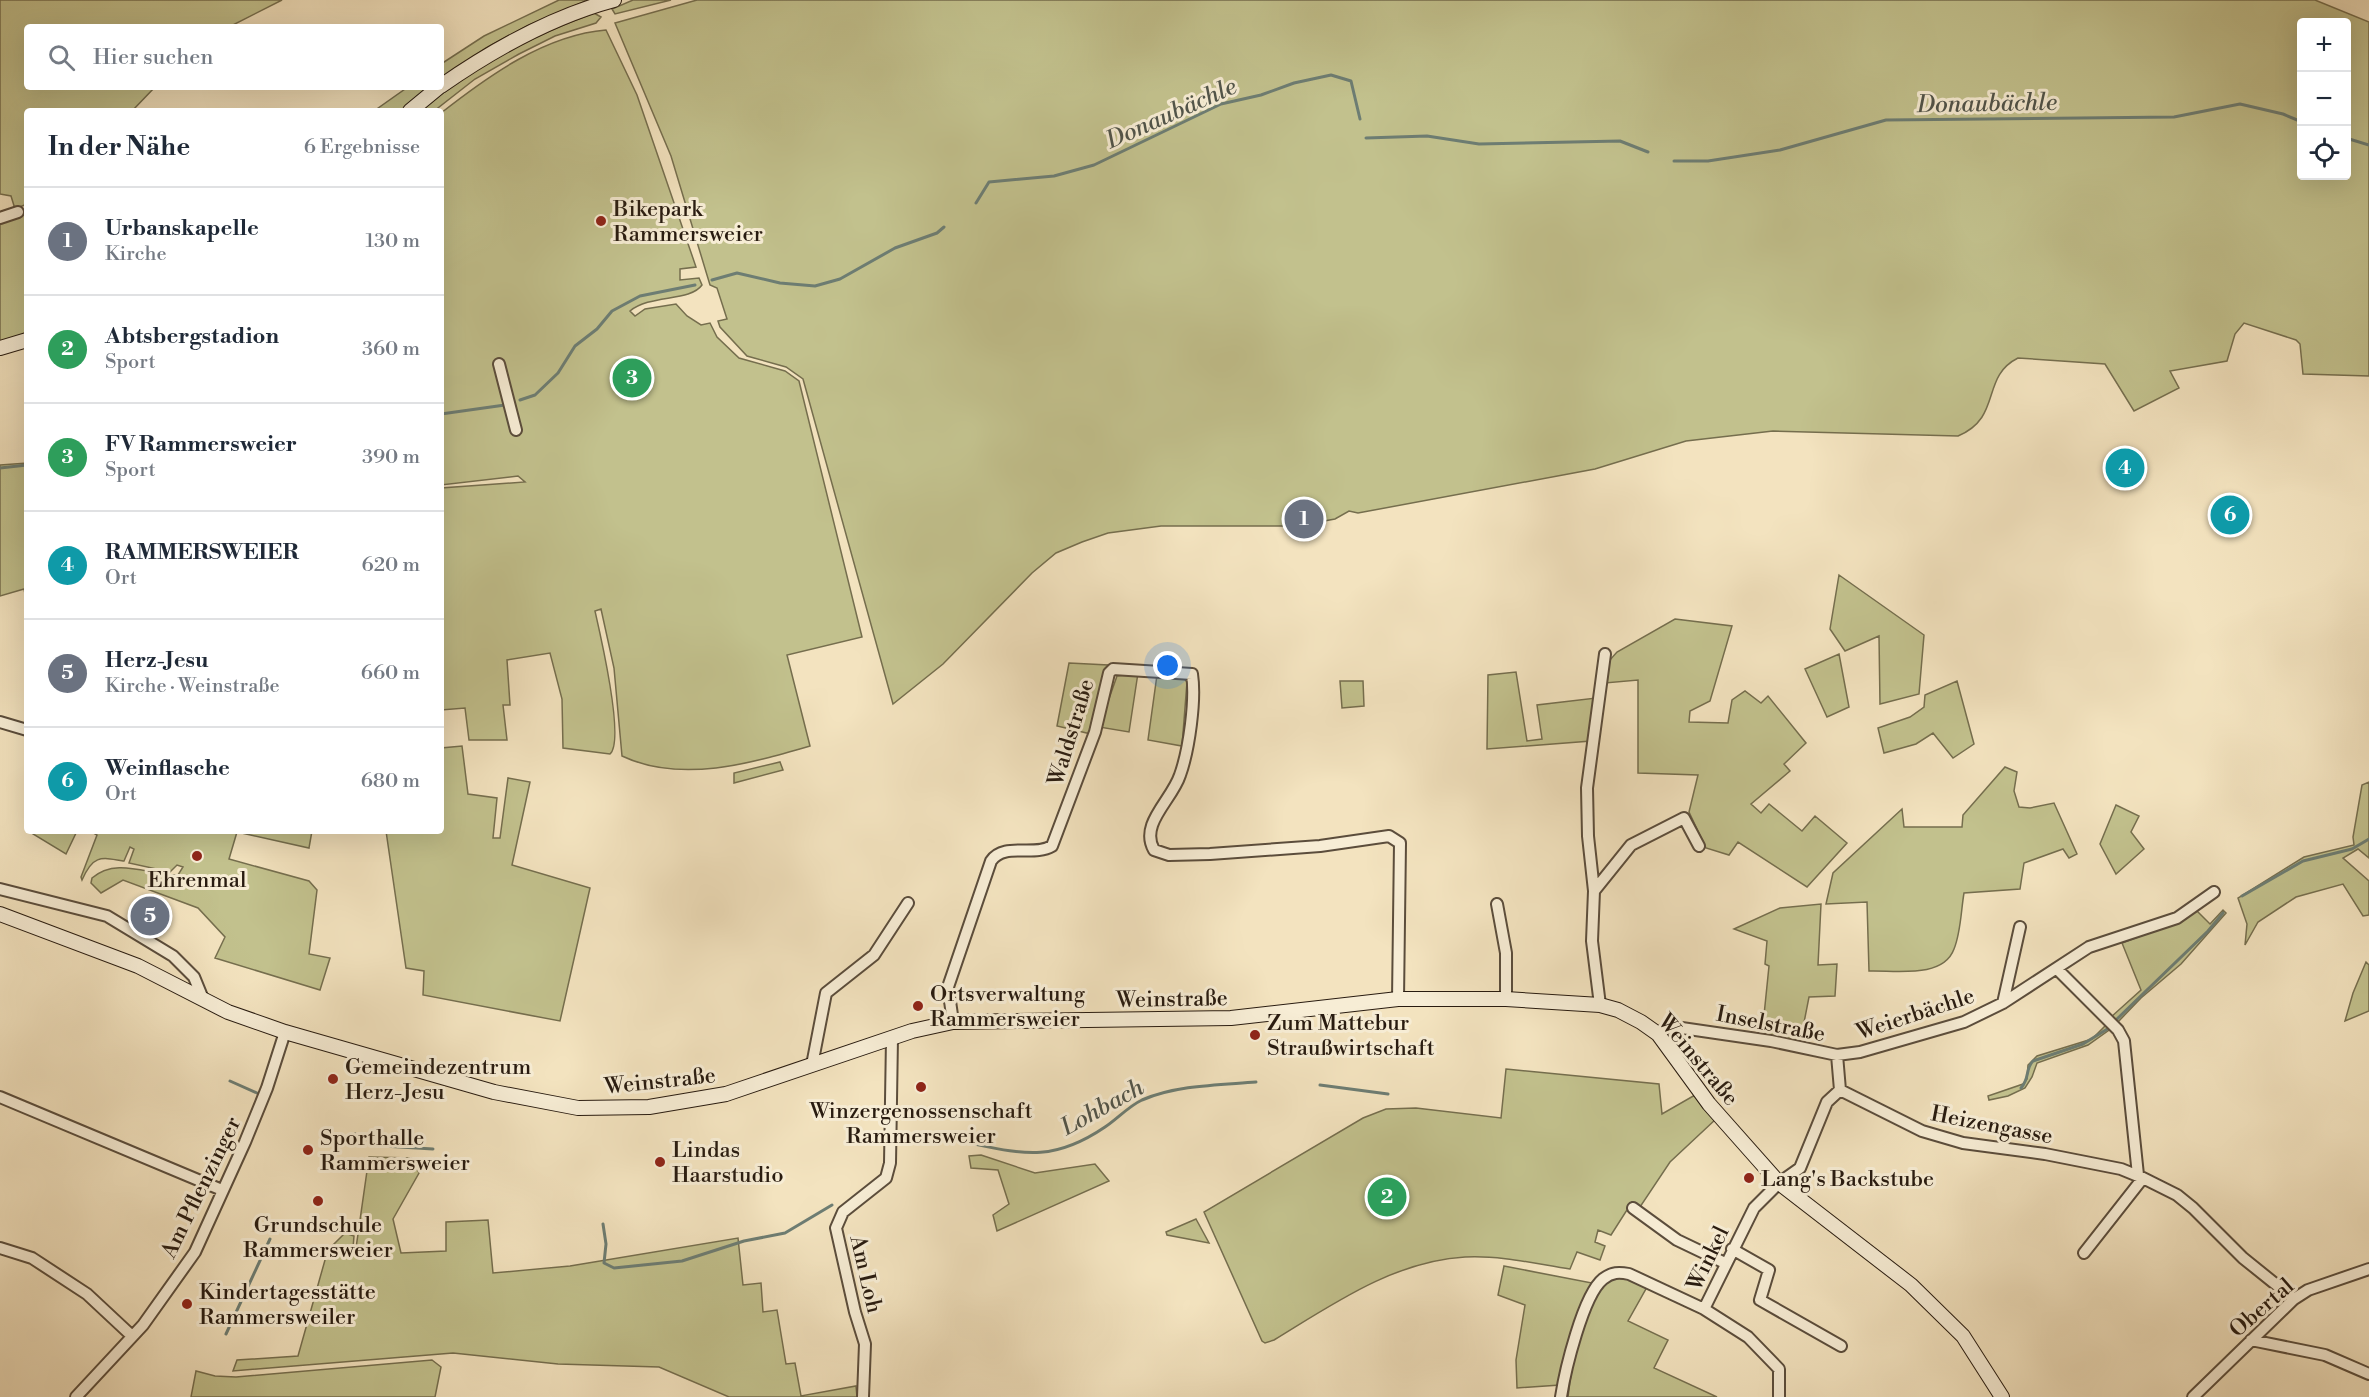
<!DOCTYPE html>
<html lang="de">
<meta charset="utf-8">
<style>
:root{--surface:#fff;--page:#f2f2f3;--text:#1f2937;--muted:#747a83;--line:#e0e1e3;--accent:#0f766e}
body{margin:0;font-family:"Libre Bodoni",serif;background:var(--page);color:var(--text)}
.controls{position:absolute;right:18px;top:18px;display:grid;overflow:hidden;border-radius:6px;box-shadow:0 6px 24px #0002}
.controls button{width:54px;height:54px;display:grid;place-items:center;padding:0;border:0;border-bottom:2px solid var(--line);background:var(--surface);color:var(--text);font:30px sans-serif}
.you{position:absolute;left:1168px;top:666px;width:21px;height:21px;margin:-15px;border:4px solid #fff;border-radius:50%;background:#1a73e8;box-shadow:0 0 0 9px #1a73e833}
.badge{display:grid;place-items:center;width:39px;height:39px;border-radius:50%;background:var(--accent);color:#fff;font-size:20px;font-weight:700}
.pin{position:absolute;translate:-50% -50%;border:3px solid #fff;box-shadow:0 2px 6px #0006}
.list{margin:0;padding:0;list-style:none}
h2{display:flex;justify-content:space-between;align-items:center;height:78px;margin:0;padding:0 24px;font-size:26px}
h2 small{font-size:20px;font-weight:400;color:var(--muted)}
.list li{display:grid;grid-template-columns:39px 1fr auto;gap:18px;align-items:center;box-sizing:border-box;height:108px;padding:0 24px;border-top:2px solid var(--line)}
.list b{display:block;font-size:22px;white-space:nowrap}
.list p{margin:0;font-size:20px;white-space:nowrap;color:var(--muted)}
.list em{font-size:20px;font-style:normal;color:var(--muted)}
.icon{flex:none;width:33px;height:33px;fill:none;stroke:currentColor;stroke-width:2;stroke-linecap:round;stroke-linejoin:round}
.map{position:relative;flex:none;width:2369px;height:1397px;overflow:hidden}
.search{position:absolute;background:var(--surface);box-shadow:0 6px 24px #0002;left:24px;top:24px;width:420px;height:66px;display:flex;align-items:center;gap:15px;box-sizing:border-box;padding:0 21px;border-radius:6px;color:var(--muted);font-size:22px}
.panel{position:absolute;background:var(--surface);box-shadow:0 6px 24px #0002;left:24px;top:108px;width:420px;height:726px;border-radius:6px}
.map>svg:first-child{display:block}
</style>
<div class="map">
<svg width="2369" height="1397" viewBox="0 0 2369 1397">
<rect width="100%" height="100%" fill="#f3e3bf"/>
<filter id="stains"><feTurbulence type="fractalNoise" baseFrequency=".00333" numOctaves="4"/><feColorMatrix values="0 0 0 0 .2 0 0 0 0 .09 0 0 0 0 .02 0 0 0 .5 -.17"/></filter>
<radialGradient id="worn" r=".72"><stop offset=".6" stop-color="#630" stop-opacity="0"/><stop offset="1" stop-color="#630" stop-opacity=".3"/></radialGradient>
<path fill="#c2c18d" stroke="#756e4e" stroke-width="1.5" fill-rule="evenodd" d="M 0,0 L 282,0 L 229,27 L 27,27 L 27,87 L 155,87 L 132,111 L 27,111 L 27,204 L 15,209 L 11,196 L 0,194 Z
M 559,0 L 588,0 L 529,25 L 486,48 L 441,79 L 441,64 L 484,36 Z
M 633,0 L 671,0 L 615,14 L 612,9 Z
M 697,0 L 2315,0 L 2369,22 L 2369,376 L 2303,374 L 2300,344 L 2296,340 L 2244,323 L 2235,334 L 2227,361 L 2170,371 L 2179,388 L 2134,411 L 2105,364 L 2018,358 C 1980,377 2003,417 1958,436 L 1773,431 L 1686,441 L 1595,469 L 1358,513 L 1349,511 L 1335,519 L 1297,526 L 1161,526 L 1108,533 L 1082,542 L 1056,553 L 1032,573 L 943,664 L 893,704 L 803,379 L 786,367 L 747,356 L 720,327 L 718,321 L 727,319 L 717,288 L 710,285 L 671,156 L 615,23 ZM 2346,22 L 2346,176 L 2302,176 L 2302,22 Z
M 594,13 L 601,17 L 596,23 L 555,36 L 519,54 L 475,79 L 434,111 L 419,111 C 476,66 526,38 594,13 Z
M 606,30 L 637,95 L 696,267 L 680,269 L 680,280 L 699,278 L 702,285 C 690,302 650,294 630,311 L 635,316 L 645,309 L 676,304 L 687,316 L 701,325 L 710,323 L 717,337 L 739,358 L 785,371 L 799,381 L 862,637 L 787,655 L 810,746 C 752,763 681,784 622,756 L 614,668 L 601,609 L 595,611 C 600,633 625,741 610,754 L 563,748 L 562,699 L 550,653 L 507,660 L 510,705 L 503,705 L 507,740 L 469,740 L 465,708 L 441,710 L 441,488 L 525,482 L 518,476 L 441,485 L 441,113 C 488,76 545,35 606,30 Z
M 408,87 L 430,87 L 402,111 L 374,111 Z
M 27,209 L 27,334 L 0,343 L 0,222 Z
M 27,463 L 27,603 L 24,589 L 0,596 L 0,465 Z
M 1839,575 L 1924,635 L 1919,694 L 1880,704 L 1879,636 L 1845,651 L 1830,629 Z
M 1675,619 L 1732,626 L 1710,701 L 1690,711 L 1689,722 L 1728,723 L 1732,700 L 1745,691 L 1761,703 L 1768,696 L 1806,743 L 1784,764 L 1790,771 L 1751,804 L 1761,813 L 1769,804 L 1802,831 L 1815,816 L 1847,843 L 1807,887 L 1738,842 L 1729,855 L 1706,848 L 1689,812 L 1698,775 L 1638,773 L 1638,680 L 1605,683 L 1609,661 L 1617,652 Z
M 1839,654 L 1849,707 L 1827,717 L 1805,669 Z
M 1069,663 L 1108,665 L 1091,734 L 1057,726 Z
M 1516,672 L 1527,741 L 1542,739 L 1537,705 L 1596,698 L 1591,741 L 1487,749 L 1488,675 Z
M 1138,673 L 1129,732 L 1099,727 L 1117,676 Z
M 1157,675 L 1183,677 L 1187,682 L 1182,746 L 1148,740 Z
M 1340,681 L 1363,681 L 1364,706 L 1342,708 Z
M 1957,681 L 1974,744 L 1953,758 L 1933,733 L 1916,744 L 1884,753 L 1878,728 L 1910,717 L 1924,707 L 1925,695 Z
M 462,746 L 468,794 L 497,798 L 493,838 L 500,838 L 508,778 L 530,782 L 512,865 L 590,888 L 560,1021 L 423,995 L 424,971 L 406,968 L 386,831 L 441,831 L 441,748 Z
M 780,762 L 783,770 L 734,783 L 734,773 Z
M 2005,767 L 2017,772 L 2014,791 L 2019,807 L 2030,808 L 2054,803 L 2077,854 L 2069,858 L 2063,849 L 2024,863 L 2020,889 L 1964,893 C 1961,910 1961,932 1954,949 C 1943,979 1895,970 1869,971 L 1867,902 L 1826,904 L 1833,873 L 1902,809 L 1904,827 L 1962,827 L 1963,815 Z
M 2369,782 L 2369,858 L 2358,849 L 2343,858 L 2369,881 L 2369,915 L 2363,916 L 2343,884 L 2296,897 L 2258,922 L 2245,945 L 2247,924 L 2238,898 L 2304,857 L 2354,845 L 2353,837 L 2362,785 Z
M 2116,805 L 2139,816 L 2131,832 L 2144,849 L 2116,874 L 2100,844 Z
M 34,831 L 77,831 L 66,854 L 33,834 Z
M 90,831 L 312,831 L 309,848 L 237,832 L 229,859 L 309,881 L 317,890 L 309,954 L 330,958 L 320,990 L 215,958 L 225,937 L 198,908 L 123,880 L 101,893 L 91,883 L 92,878 C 117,856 150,876 178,875 L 183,867 L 177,865 L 170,872 L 129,863 L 134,849 L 130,847 L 124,861 C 100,857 93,855 82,880 L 81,877 L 97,835 Z
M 1821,904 L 1818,965 L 1837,964 L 1835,996 L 1809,997 L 1800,1043 L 1762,1035 L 1769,966 L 1765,964 L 1767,941 L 1734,929 L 1780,908 Z
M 2196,910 L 2210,924 L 2223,910 L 2226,913 L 2181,964 L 2141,998 L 2116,1024 L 2111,1017 L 2141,990 L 2122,943 L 2175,923 Z
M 2366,962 L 2369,965 L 2369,1011 L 2345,1021 L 2353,993 Z
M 2107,1024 L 2112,1028 L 2088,1045 L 2037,1063 L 2032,1077 L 2025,1088 L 2008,1096 L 1989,1100 L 1988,1096 L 2023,1084 L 2027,1079 L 2028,1065 L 2037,1056 L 2092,1039 Z
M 1506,1069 L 1659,1084 L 1662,1114 L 1695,1095 L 1716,1119 L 1670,1162 L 1640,1207 L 1632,1202 L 1611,1235 L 1598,1230 L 1595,1242 L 1605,1246 L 1600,1260 L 1577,1252 L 1570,1269 C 1537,1264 1499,1255 1465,1257 C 1394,1261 1333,1304 1274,1340 L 1265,1343 L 1262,1341 L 1204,1212 L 1363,1118 L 1386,1109 L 1416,1108 L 1501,1118 Z
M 981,1155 L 1035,1173 L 1095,1164 L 1109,1181 L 997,1231 L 993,1215 L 1009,1204 L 998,1170 L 971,1168 L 969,1156 Z
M 369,1157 L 411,1158 L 419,1173 L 393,1219 L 401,1253 L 446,1251 L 446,1222 L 488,1220 L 493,1273 L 570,1266 L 738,1238 L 743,1285 L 761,1283 L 763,1312 L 777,1310 L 786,1364 L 795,1363 L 801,1396 L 856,1386 L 857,1397 L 729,1397 L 659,1367 L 558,1364 L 453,1353 L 233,1371 L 237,1360 L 298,1356 L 325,1260 L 331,1247 L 345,1233 L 354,1236 L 353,1248 L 356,1248 Z
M 1196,1219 L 1209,1243 L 1167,1235 L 1166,1232 Z
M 1504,1266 L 1592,1283 C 1574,1321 1564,1343 1560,1385 L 1517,1388 L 1516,1360 L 1525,1305 L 1498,1295 Z
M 1614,1276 L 1626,1277 L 1647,1287 L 1628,1321 L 1668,1340 L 1654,1368 L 1717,1397 L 1568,1397 C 1571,1368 1586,1288 1614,1276 Z
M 432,1360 L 441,1367 L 435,1397 L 191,1397 L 196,1371 L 215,1376 L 236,1377 Z"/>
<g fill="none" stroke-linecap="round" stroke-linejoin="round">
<path stroke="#6d7d73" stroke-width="3" d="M 1366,138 L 1427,136 L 1479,144 L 1620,141 L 1648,152
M 2346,138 L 2369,145
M 1674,161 L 1708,161 L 1780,150 L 1886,120 L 2174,117 L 2240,104 L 2283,114 L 2302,122
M 976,203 L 989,182 L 1054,176 L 1094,165 L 1221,104 L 1261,95 L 1294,83 L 1331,75 L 1351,81 L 1360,119
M 712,280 L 737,273 L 780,283 L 815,286 L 840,279 L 895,248 L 937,233 L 944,227
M 520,400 L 535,395 L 558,373 L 575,346 L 597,329 L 612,311 L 640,296 L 695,285
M 441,414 L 505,405
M 0,468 L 27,465
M 2242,896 L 2303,861 L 2352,849 L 2369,839
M 2115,1021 L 2208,931 L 2223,913
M 230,1081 L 257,1093
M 1320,1085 L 1388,1094
M 2021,1088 C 2030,1078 2025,1069 2033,1061 L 2083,1044 L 2109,1028
M 355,1134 L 383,1146 L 433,1149
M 964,1142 C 1023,1154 1052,1163 1105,1127 C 1117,1119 1129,1106 1142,1100 C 1177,1085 1219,1085 1256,1082
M 603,1224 L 606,1244 L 604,1263 L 614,1268 L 682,1261 L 744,1241 L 785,1233 L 832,1205
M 226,1334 L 270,1239"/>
<g stroke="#5b4d3c" stroke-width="14">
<path id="street" d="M 0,218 L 18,212
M 499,364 L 516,430
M 0,722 L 27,730
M 0,889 L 107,916 L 173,956 L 194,977 L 203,999
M 1594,891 L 1588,836 L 1587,788 L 1605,654
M 1497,904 L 1506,953 L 1506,999
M 2057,969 L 2118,1030 L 2124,1041 L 2138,1175
M 2003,1003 L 2020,927
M 1600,1005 L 1592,941 L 1594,891 L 1631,845 L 1684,818 L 1699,846
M 953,1022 L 948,987 L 991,861 C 1004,842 1034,857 1052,846 L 1095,732 L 1109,673 L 1113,669 L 1192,674 C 1196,700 1189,750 1180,775 C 1172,800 1139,824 1154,850 L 1169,855 L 1210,854 L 1320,846 L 1389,836 L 1400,843 L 1398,999
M 1658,1034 L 1668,1026 L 1771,1041 L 1837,1055 L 1860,1052 L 1964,1022 L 2003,1003 L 2089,947 L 2177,918 L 2214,892
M 812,1065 L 826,993 L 874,955 L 908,903
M 1840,1090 L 1922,1131 L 1963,1143 L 2045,1154 L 2121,1169 L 2143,1178 L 2177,1195 L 2193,1208 L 2243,1258 L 2294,1299
M 0,1097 L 222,1190
M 1633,1208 L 1677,1240 L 1725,1263
M 0,1248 L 32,1258 L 87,1294 L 132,1336
M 1732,1249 L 1769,1270 L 1760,1300 L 1841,1346
M 2084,1253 L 2143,1178
M 2251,1340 L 2325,1355 L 2369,1374
M 76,1397 L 143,1325 L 195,1252 L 245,1142 L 267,1088 L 285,1032
M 863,1397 L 865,1344 L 855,1312 L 836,1228 L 843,1212 L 886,1178 L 890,1163 L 892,1038
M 1561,1397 C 1565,1371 1583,1295 1603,1279 C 1612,1272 1619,1272 1629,1274 L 1704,1309
M 1779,1397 L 1779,1369 L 1748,1337 L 1704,1309 L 1754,1208 L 1779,1183 L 1800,1168 L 1827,1102 L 1840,1090 L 1837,1055
M 2193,1397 L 2294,1299 L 2308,1290 L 2369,1269"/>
</g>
<g stroke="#281b10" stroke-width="16">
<path id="secondary" d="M 441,86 C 494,49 551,17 614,0
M 410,111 L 439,87
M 0,348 L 27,340
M 0,914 L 138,966 L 228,1012 L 285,1032 L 494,1092 L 578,1108 L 649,1107 L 726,1094 L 912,1031 L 953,1022 L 1231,1018 L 1398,999 L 1506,999 L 1600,1005 L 1618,1010 L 1641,1022 L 1658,1034 L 1709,1104 L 1779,1183 L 1911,1285 L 1963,1336 L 2002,1397"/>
</g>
<use href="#street" stroke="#f7edd5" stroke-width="10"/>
<use href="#secondary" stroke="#f7edd5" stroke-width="14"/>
</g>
<g fill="#8f2418" stroke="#f7edd5" stroke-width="2">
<circle cx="601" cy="221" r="6"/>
<circle cx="197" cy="856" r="6"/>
<circle cx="918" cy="1006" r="6"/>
<circle cx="1255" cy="1035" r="6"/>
<circle cx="333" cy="1079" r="6"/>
<circle cx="921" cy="1087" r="6"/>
<circle cx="308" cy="1150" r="6"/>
<circle cx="660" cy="1162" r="6"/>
<circle cx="1749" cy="1178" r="6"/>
<circle cx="318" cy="1201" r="6"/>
<circle cx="187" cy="1304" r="6"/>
</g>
<g text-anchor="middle" stroke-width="6" stroke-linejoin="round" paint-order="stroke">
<g font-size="22" fill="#281b10" stroke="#f7edd5" text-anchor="start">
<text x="613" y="216">Bikepark<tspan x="613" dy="25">Rammersweier</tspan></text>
<text x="197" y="887" text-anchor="middle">Ehrenmal</text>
<text x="930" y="1001">Ortsverwaltung<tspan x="930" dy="25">Rammersweier</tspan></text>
<text x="1267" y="1030">Zum Mattebur<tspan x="1267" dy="25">Straußwirtschaft</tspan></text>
<text x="345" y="1074">Gemeindezentrum<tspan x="345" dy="25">Herz-Jesu</tspan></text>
<text x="921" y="1118" text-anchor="middle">Winzergenossenschaft<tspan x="921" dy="25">Rammersweier</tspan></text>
<text x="320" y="1145">Sporthalle<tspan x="320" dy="25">Rammersweier</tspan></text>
<text x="672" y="1157">Lindas<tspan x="672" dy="25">Haarstudio</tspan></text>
<text x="1761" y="1186">Lang's Backstube</text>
<text x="318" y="1232" text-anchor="middle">Grundschule<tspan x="318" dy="25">Rammersweier</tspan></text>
<text x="199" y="1299">Kindertagesstätte<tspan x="199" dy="25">Rammersweiler</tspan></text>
</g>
<g font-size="22" fill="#281b10" stroke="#f7edd5">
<text transform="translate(1070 732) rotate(-73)" y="8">Waldstraße</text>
<text transform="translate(1172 998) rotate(-1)" y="8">Weinstraße</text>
<text transform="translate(1915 1013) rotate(-18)" y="8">Weierbächle</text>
<text transform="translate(1771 1023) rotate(11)" y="8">Inselstraße</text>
<text transform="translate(1699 1059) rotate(50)" y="8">Weinstraße</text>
<text transform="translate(660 1080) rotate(-6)" y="8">Weinstraße</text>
<text transform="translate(1992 1124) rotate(11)" y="8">Heizengasse</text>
<text transform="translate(200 1187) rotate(-64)" y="8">Am Pflenzinger</text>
<text transform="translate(1707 1258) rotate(-64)" y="8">Winkel</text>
<text transform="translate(867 1274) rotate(77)" y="8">Am Loh</text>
<text transform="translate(2261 1307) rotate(-41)" y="8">Obertal</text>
</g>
<g font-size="24" font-style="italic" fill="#50544a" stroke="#f7edd5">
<text transform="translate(1987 103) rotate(-1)" y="8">Donaubächle</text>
<text transform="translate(1171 113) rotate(-24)" y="8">Donaubächle</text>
<text transform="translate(1102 1107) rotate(-29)" y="8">Lohbach</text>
</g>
</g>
<rect width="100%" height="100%" filter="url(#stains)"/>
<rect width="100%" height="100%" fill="url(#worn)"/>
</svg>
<div class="controls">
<button>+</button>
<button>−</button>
<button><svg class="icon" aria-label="locate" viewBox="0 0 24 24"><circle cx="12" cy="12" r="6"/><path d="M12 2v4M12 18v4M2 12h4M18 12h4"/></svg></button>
</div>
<div class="you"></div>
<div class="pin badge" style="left:1304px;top:519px;background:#6b7280">1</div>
<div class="pin badge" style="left:1387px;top:1197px;background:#2e9e5b">2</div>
<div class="pin badge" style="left:632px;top:378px;background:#2e9e5b">3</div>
<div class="pin badge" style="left:2125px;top:468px;background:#0f9aa8">4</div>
<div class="pin badge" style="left:150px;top:916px;background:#6b7280">5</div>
<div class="pin badge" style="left:2230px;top:515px;background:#0f9aa8">6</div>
<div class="search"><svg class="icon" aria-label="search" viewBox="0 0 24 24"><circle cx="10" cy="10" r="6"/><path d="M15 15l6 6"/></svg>Hier suchen</div>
<section class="panel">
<h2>In der Nähe<small>6 Ergebnisse</small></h2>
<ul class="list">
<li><span class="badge" style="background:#6b7280">1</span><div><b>Urbanskapelle</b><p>Kirche</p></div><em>130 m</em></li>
<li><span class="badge" style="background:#2e9e5b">2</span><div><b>Abtsbergstadion</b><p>Sport</p></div><em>360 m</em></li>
<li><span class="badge" style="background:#2e9e5b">3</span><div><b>FV Rammersweier</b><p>Sport</p></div><em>390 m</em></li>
<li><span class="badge" style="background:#0f9aa8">4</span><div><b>RAMMERSWEIER</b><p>Ort</p></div><em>620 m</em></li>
<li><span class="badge" style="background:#6b7280">5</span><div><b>Herz-Jesu</b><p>Kirche · Weinstraße</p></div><em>660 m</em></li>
<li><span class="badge" style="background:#0f9aa8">6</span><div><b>Weinflasche</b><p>Ort</p></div><em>680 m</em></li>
</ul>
</section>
</div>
